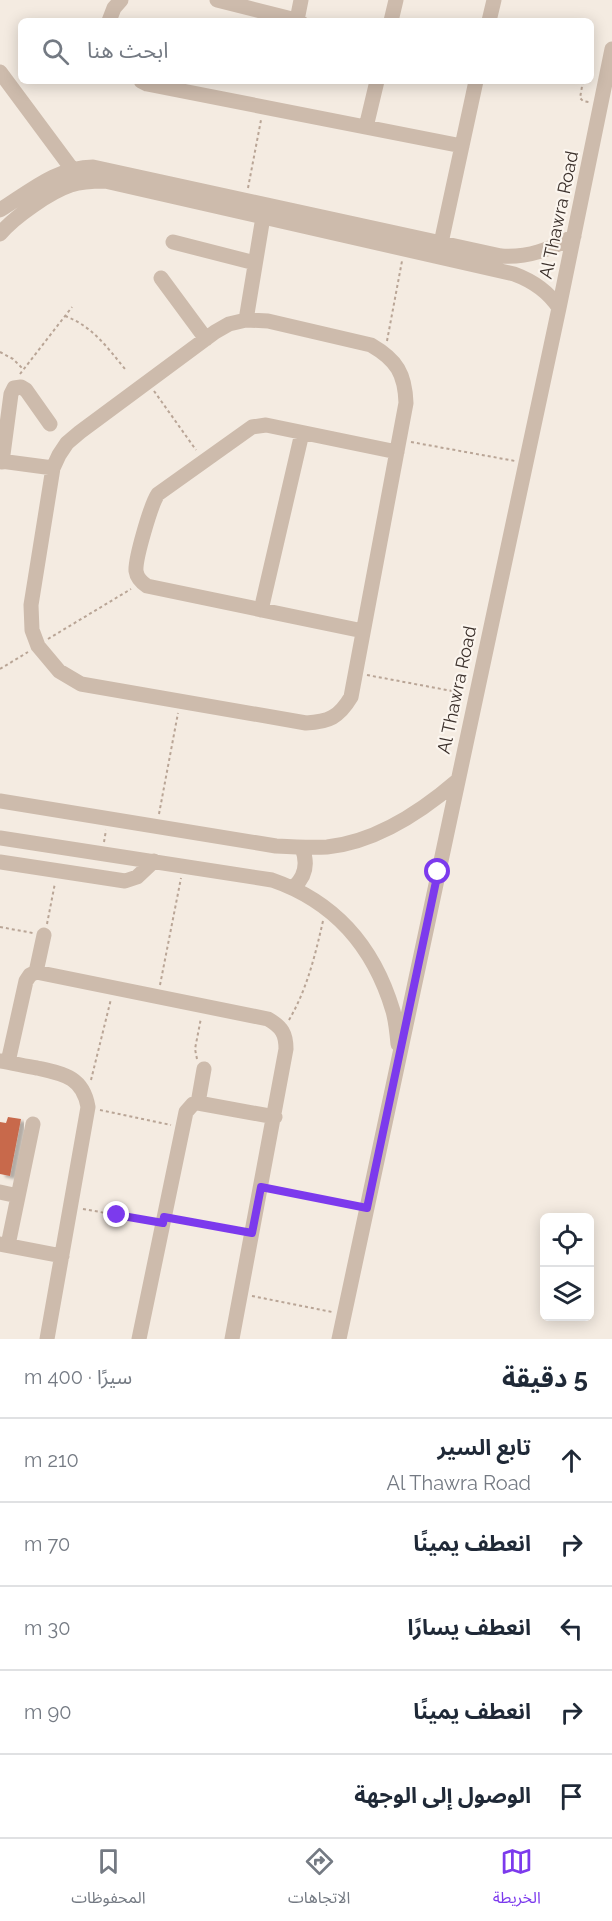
<!DOCTYPE html>
<html lang="ar">
<meta charset="utf-8">
<style>
:root{--surface:#fff;--page:#f2f2f3;--text:#1f2937;--muted:#747a83;--line:#e0e1e3;--accent:#7c3aed}
body{margin:0;font-family:Raleway,"Noto Sans Arabic",sans-serif;background:var(--page);color:var(--text);direction:rtl}
.controls{position:absolute;right:18px;bottom:18px;display:grid;overflow:hidden;border-radius:9px;box-shadow:0 3px 15px #0003}
.controls button{width:54px;height:54px;display:grid;place-items:center;padding:0;border:0;border-bottom:2px solid var(--line);background:var(--surface);color:var(--text);font:30px sans-serif}
.stop{position:absolute;width:18px;height:18px;margin:-14px;border:4px solid #7c3aed;border-radius:50%;background:#fff}
.stop.end{background:#7c3aed;border-color:#fff;box-shadow:0 2px 6px #0008}
.list{margin:0;padding:0;list-style:none}
h2{display:flex;justify-content:space-between;align-items:center;height:78px;margin:0;padding:0 24px;font-size:26px}
h2 small{font-size:20px;font-weight:400;color:var(--muted)}
.list li{display:grid;grid-template-columns:39px 1fr auto;gap:18px;align-items:center;box-sizing:border-box;height:84px;padding:0 24px;border-top:2px solid var(--line)}
.list b{display:block;font-size:22px;white-space:nowrap}
.list p{margin:0;font-size:20px;white-space:nowrap;color:var(--muted)}
.list em{font-size:20px;font-style:normal;color:var(--muted)}
.icon{flex:none;width:33px;height:33px;fill:none;stroke:currentColor;stroke-width:2;stroke-linecap:round;stroke-linejoin:round}
.map{position:relative;flex:none;width:612px;height:1339px;overflow:hidden;direction:ltr}
.search{position:absolute;background:var(--surface);box-shadow:0 3px 15px #0003;left:18px;right:18px;top:18px;height:66px;display:flex;align-items:center;gap:15px;box-sizing:border-box;padding:0 21px;border-radius:9px;color:var(--muted);font-size:22px}
.sheet{height:498px;background:var(--surface)}
nav{display:flex;justify-content:space-around;align-items:center;box-sizing:border-box;height:84px;border-top:2px solid var(--line);background:var(--surface);font-size:16px;color:var(--muted)}
nav a{display:grid;justify-items:center;gap:3px}
nav .on{color:var(--accent)}
.map>svg:first-child{display:block}
</style>
<div class="map">
<svg width="612" height="1339" viewBox="0 0 612 1339">
<defs>
<filter id="shadow"><feDropShadow dx="5" dy="3" stdDeviation="1.5" flood-color="#0004"/></filter>
</defs>
<rect width="100%" height="100%" fill="#f4ebe1"/>
<path fill="#c8694b" filter="url(#shadow)" d="M 8,1117 L 21,1119 L 10,1176 L 0,1174 L 0,1122 L 6,1123 Z"/>
<g fill="none" stroke-linecap="round" stroke-linejoin="round">
<path stroke="#b9a596" stroke-width="2" stroke-dasharray="3 3" stroke-linecap="butt" d="M 583,81 L 580,98 L 583,101 L 589,102
M 248,188 L 261,120
M 65,316 C 92,326 107,347 125,369
M 387,341 L 402,261
M 0,352 L 13,359 L 23,369
M 20,374 L 72,307
M 154,391 L 196,450
M 411,442 L 515,461
M 48,639 L 131,589
M 0,669 L 28,652
M 367,675 L 452,691 L 455,695 L 453,714 L 458,718
M 159,814 L 178,713
M 104,842 L 106,830
M 47,924 L 55,883
M 0,927 L 33,933
M 160,985 L 181,878
M 289,1020 C 307,989 315,956 323,921
M 197,1059 L 195,1049 L 201,1018
M 91,1080 L 111,999
M 100,1110 L 171,1125
M 273,1189 L 355,1205
M 83,1209 L 151,1221
M 176,1219 L 238,1231
M 252,1296 L 332,1312"/>
<path stroke="#cdbbac" stroke-width="15" d="M 217,0 L 300,21
M 297,20 L 301,0
M 109,21 L 114,8 L 121,0
M 391,21 L 396,0
M 489,21 L 494,0
M 0,72 L 72,169
M 141,81 L 147,84 L 462,146
M 366,127 L 377,81
M 0,210 C 29,192 57,167 93,167 L 501,256 C 528,258 551,249 574,236
M 0,234 C 14,217 50,192 71,185 C 82,181 94,181 105,181 L 514,274 C 533,281 548,291 559,308
M 173,242 L 255,263
M 441,243 L 476,81
M 161,278 L 206,339
M 246,320 L 268,321 L 371,345 C 397,360 405,374 406,403 L 351,697 C 339,717 329,722 306,723 L 81,684 L 59,671 L 38,646 L 32,630 L 31,605 L 53,468 L 59,455 L 67,443 L 80,432 L 215,332 L 229,324 Z
M 246,320 L 263,217
M 0,461 L 53,468
M 2,462 L 11,394 L 14,388 L 21,387 L 26,390 L 50,424
M 261,610 L 302,433
M 363,631 L 147,586 C 141,582 137,578 136,571 C 135,559 151,504 158,494 L 252,427 L 266,425 L 397,452
M 0,801 L 276,846 C 293,847 310,848 327,847 C 376,842 421,812 457,781
M 0,838 L 272,880 C 336,902 374,947 393,1011 C 396,1022 397,1033 398,1044
M 0,862 L 125,881 L 137,877 L 154,861
M 294,887 C 306,876 308,863 302,848
M 36,972 L 44,935
M 0,1061 C 12,1063 25,1066 37,1068 C 64,1074 83,1077 88,1107 L 47,1339
M 8,1062 L 26,981 L 30,975 L 36,972 L 268,1019 C 282,1027 286,1034 286,1049 L 232,1339
M 198,1103 L 204,1069
M 0,1192 L 18,1196
M 0,1244 L 62,1256
M 8,1245 L 33,1124
M 139,1339 L 186,1112 L 193,1104 L 198,1103 L 275,1117
M 339,1339 L 559,308 L 612,49"/>
</g>
<g fill="none" stroke-linecap="round" stroke-linejoin="round">
<path stroke="#7c3aed" stroke-width="8" d="M 117,1215 L 163,1223 L 164,1217 L 252,1233 L 261,1187 L 367,1208 L 438,872"/>
</g>
<g text-anchor="middle" stroke-width="4.5" stroke-linejoin="round" paint-order="stroke">
<g font-size="18" fill="#3b302b" stroke="#fbf5ee">
<text transform="translate(559 215) rotate(-78)" y="6">Al Thawra Road</text>
<text transform="translate(457 690) rotate(-78)" y="6">Al Thawra Road</text>
</g>
</g>
</svg>
<div class="controls">
<button><svg class="icon" aria-label="locate" viewBox="0 0 24 24"><circle cx="12" cy="12" r="6"/><path d="M12 2v4M12 18v4M2 12h4M18 12h4"/></svg></button>
<button><svg class="icon" aria-label="layers" viewBox="0 0 24 24"><path d="M12 4l9 5-9 5-9-5zM3 14l9 5 9-5"/></svg></button>
</div>
<div class="stop" style="left:438px;top:872px"></div>
<div class="stop end" style="left:117px;top:1215px"></div>
<div class="search"><svg class="icon" aria-label="search" viewBox="0 0 24 24"><circle cx="10" cy="10" r="6"/><path d="M15 15l6 6"/></svg>ابحث هنا</div>
</div>
<section class="sheet">
<h2>5 دقيقة<small>سيرًا · 400 m</small></h2>
<ul class="list">
<li><svg class="icon" aria-label="ahead" viewBox="0 0 24 24"><path d="M12 20V5M6 11l6-6 6 6"/></svg><div><b>تابع السير</b><p>Al Thawra Road</p></div><em>210 m</em></li>
<li><svg class="icon" aria-label="right" viewBox="0 0 24 24"><path d="M7 20v-9h11M14 6l5 5-5 5"/></svg><div><b>انعطف يمينًا</b></div><em>70 m</em></li>
<li><svg class="icon" aria-label="left" viewBox="0 0 24 24"><path d="M17 20v-9H6M10 6l-5 5 5 5"/></svg><div><b>انعطف يسارًا</b></div><em>30 m</em></li>
<li><svg class="icon" aria-label="right" viewBox="0 0 24 24"><path d="M7 20v-9h11M14 6l5 5-5 5"/></svg><div><b>انعطف يمينًا</b></div><em>90 m</em></li>
<li><svg class="icon" aria-label="arrive" viewBox="0 0 24 24"><path d="M6 21V4h12l-3 4 3 4H6"/></svg><div><b>الوصول إلى الوجهة</b></div></li>
</ul>
</section>
<nav>
<a class="on"><svg class="icon" aria-label="map" viewBox="0 0 24 24"><path d="M3 6l6-2 6 2 6-2v14l-6 2-6-2-6 2zM9 4v14M15 6v14"/></svg>الخريطة</a>
<a><svg class="icon" aria-label="directions" viewBox="0 0 24 24"><path d="M12 3l9 9-9 9-9-9zM9 14v-3h6M13 9l2 2-2 2"/></svg>الاتجاهات</a>
<a><svg class="icon" aria-label="saved" viewBox="0 0 24 24"><path d="M7 4h10v16l-5-4-5 4z"/></svg>المحفوظات</a>
</nav>
